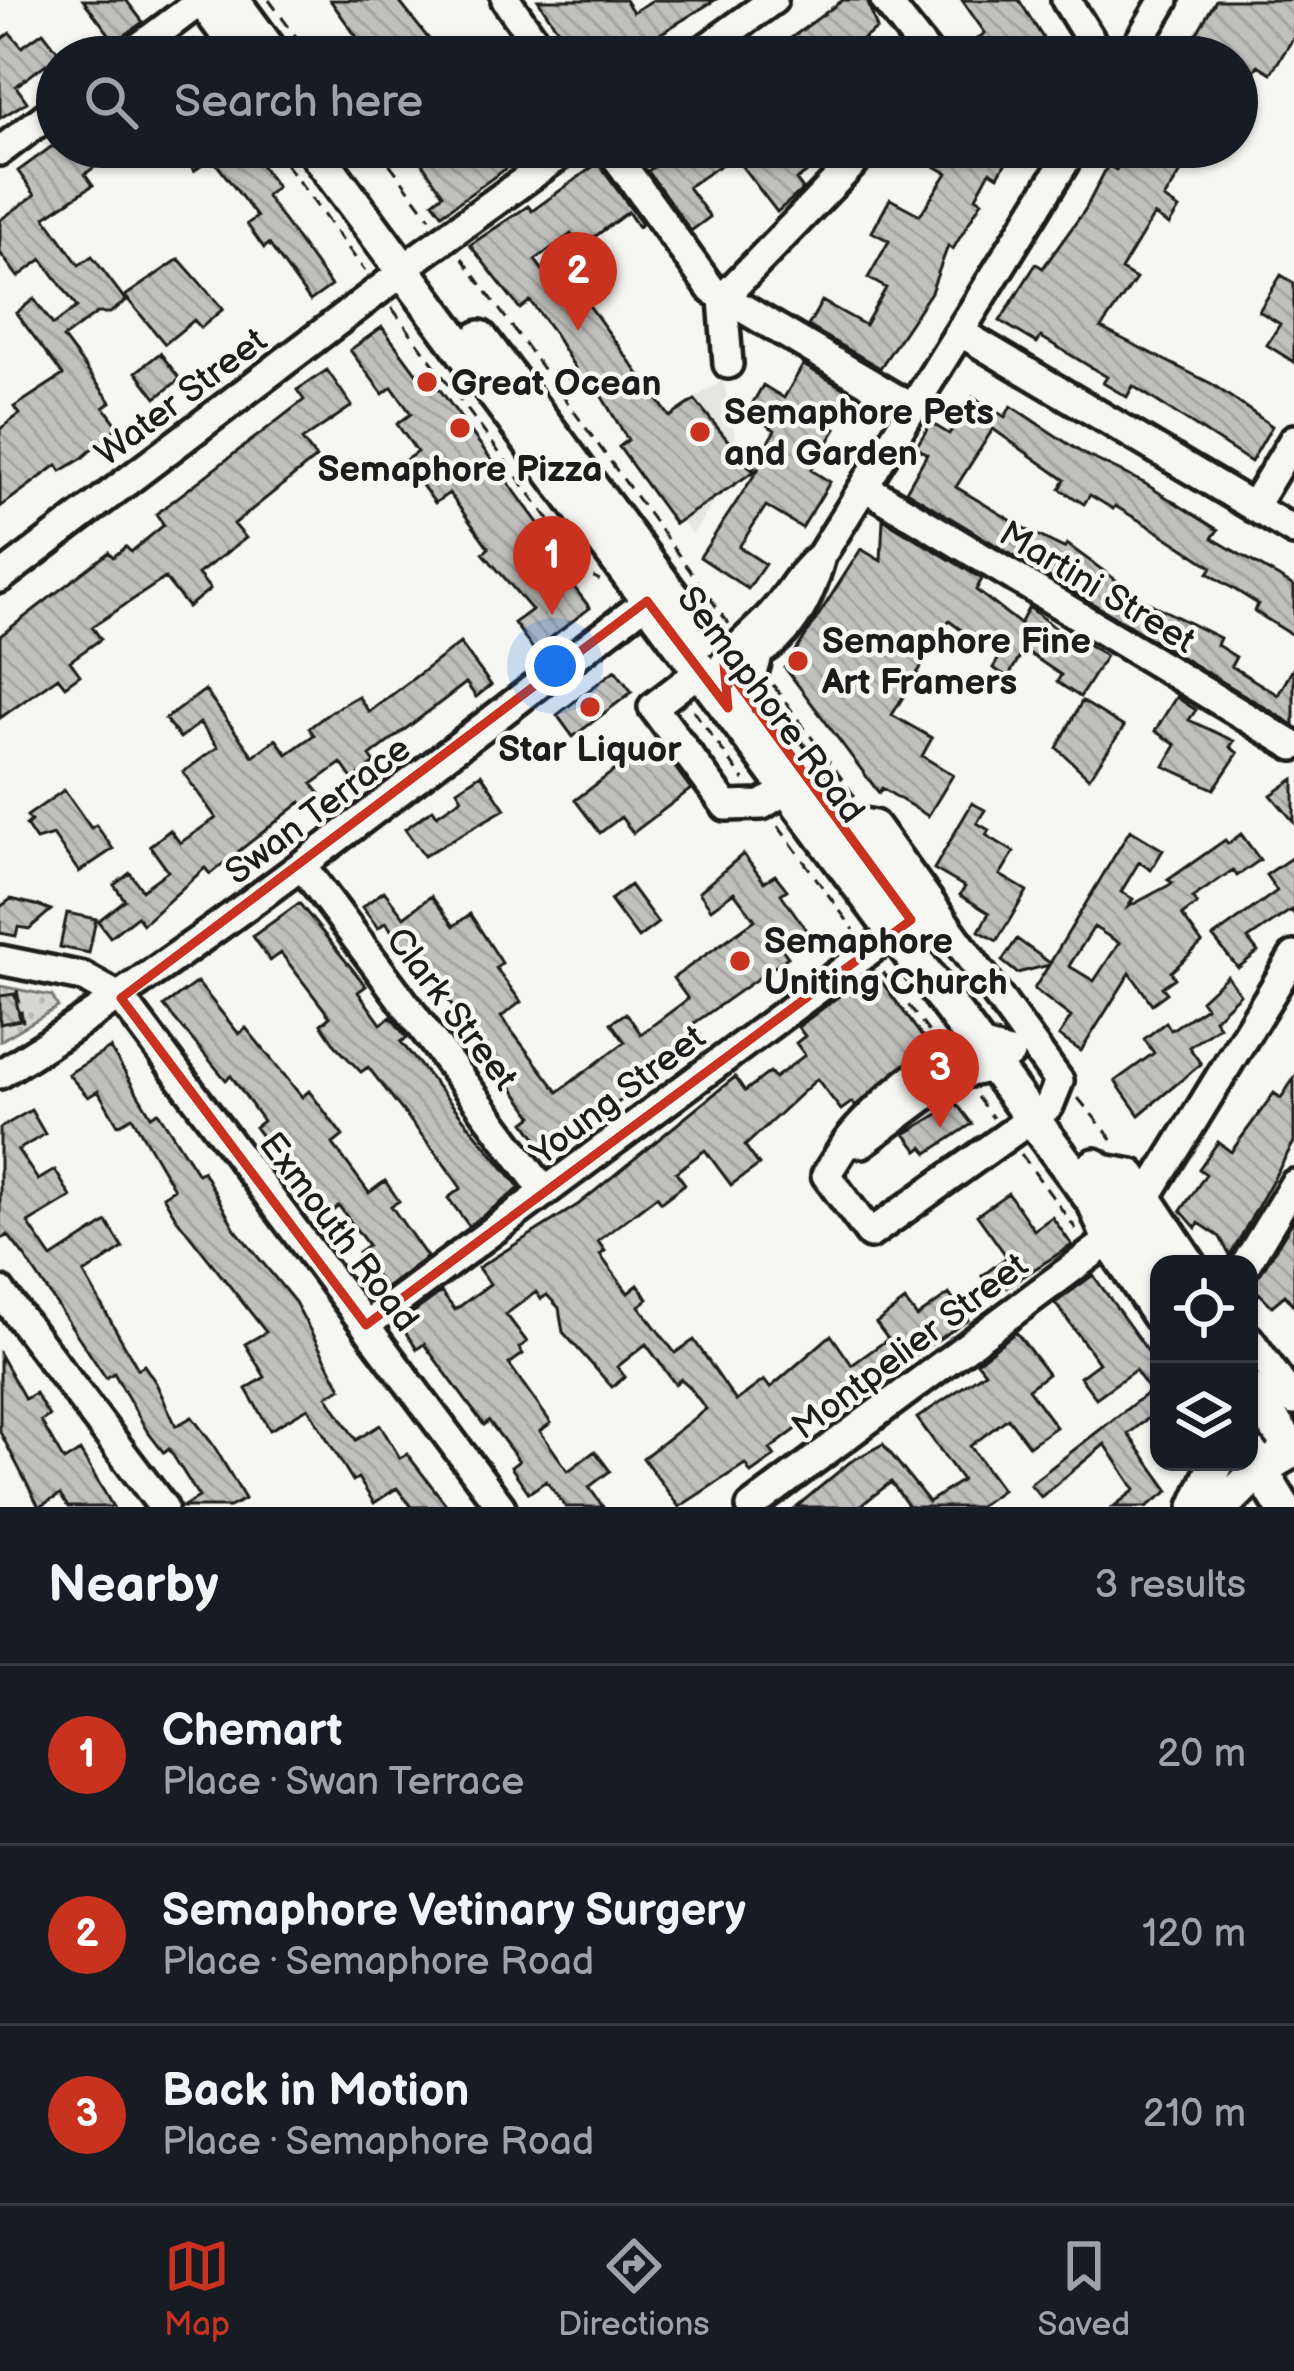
<!DOCTYPE html>
<meta charset="utf-8">
<style>
:root{--surface:#171b24;--page:#242831;--text:#f1f3f6;--muted:#9ea1a6;--line:#363941;--accent:#c8321e}
body{margin:0;font-family:"Balsamiq Sans",sans-serif;background:var(--page);color:var(--text)}
.controls{position:absolute;right:36px;bottom:36px;display:grid;overflow:hidden;border-radius:24px;box-shadow:0 3px 9px #0004}
.controls button{width:108px;height:108px;display:grid;place-items:center;padding:0;border:0;border-bottom:3px solid var(--line);background:var(--surface);color:var(--text);font:60px sans-serif}
.you{position:absolute;left:555px;top:666px;width:42px;height:42px;margin:-30px;border:9px solid #fff;border-radius:50%;background:#1a73e8;box-shadow:0 0 0 18px #1a73e833}
.badge{display:grid;place-items:center;width:78px;height:78px;border-radius:50%;background:var(--accent);color:#fff;font-size:39px;font-weight:700}
.pin{position:absolute;translate:-50% -99px;filter:drop-shadow(0 3px 6px #0008)}
.pin::after{content:'';position:absolute;top:63px;width:42px;height:36px;background:inherit;clip-path:polygon(0 0,100% 0,50% 100%)}
.list{margin:0;padding:0;list-style:none}
h2{display:flex;justify-content:space-between;align-items:center;height:156px;margin:0;padding:0 48px;font-size:51px}
h2 small{font-size:39px;font-weight:400;color:var(--muted)}
.list li{display:grid;grid-template-columns:78px 1fr auto;gap:36px;align-items:center;box-sizing:border-box;height:180px;padding:0 48px;border-top:3px solid var(--line)}
.list b{display:block;font-size:45px;white-space:nowrap}
.list p{margin:0;font-size:39px;white-space:nowrap;color:var(--muted)}
.list em{font-size:39px;font-style:normal;color:var(--muted)}
.icon{flex:none;width:66px;height:66px;fill:none;stroke:currentColor;stroke-width:2;stroke-linecap:round;stroke-linejoin:round}
.map{position:relative;flex:none;width:1294px;height:1507px;overflow:hidden}
.search{position:absolute;background:var(--surface);box-shadow:0 3px 9px #0004;left:36px;right:36px;top:36px;height:132px;display:flex;align-items:center;gap:30px;box-sizing:border-box;padding:0 42px;border-radius:66px;color:var(--muted);font-size:45px}
.sheet{height:696px;background:var(--surface)}
nav{display:flex;justify-content:space-around;align-items:center;box-sizing:border-box;height:168px;border-top:3px solid var(--line);background:var(--surface);font-size:33px;color:var(--muted)}
nav a{display:grid;justify-items:center;gap:6px}
nav .on{color:var(--accent)}
.map>svg:first-child{display:block}
</style>
<div class="map">
<svg width="1294" height="1507" viewBox="0 0 1294 1507">
<defs>
<pattern id="park-dots" width="8" height="8" patternUnits="userSpaceOnUse" patternTransform="scale(3)"><rect width="8" height="8" fill="#d6d6d2"/><path d="M2 2h.1M6 6h.1" fill="none" stroke="#b7b7b4" stroke-width="1.8" stroke-linecap="round"/></pattern>
<pattern id="building-back-hatch" width="6" height="6" patternUnits="userSpaceOnUse" patternTransform="scale(3)"><rect width="6" height="6" fill="#c0c0bd"/><path d="M-1 5l2 2M0 0l6 6M5-1l2 2" fill="none" stroke="#a4a4a2"/></pattern>
</defs>
<rect width="100%" height="100%" fill="#f6f6f2"/>
<filter id="ink" filterUnits="userSpaceOnUse"><feTurbulence type="fractalNoise" baseFrequency=".00833" numOctaves="2"/><feDisplacementMap in="SourceGraphic" scale="24" xChannelSelector="R" yChannelSelector="G"/><feConvolveMatrix kernelMatrix="1 2 1 2 8 2 1 2 1" color-interpolation-filters="sRGB"/></filter>
<g filter="url(#ink)">
<path fill="#e6e6e2" d="M 723,380 L 743,473 L 727,483 L 692,535 L 661,488 L 667,416 Z"/>
<path fill="url(#park-dots)" stroke="#797977" stroke-width="3" d="M 0,986 L 52,996 L 58,1007 L 0,1041 Z"/>
<path fill="url(#building-back-hatch)" stroke="#1c1c1c" stroke-width="3" fill-rule="evenodd" d="M 83,0 L 126,0 L 143,22 L 114,43 L 108,57 L 83,57 L 110,35 Z
M 330,0 L 398,0 L 443,57 L 371,57 Z
M 538,0 L 625,0 L 633,12 L 653,0 L 715,0 L 652,39 L 655,43 L 636,57 L 576,57 Z
M 843,0 L 867,0 L 877,29 L 849,49 L 855,57 L 765,57 Z
M 962,0 L 1019,0 L 1055,57 L 988,57 L 976,40 L 985,33 Z
M 1216,0 L 1294,0 L 1294,37 L 1271,73 L 1258,65 L 1237,100 L 1237,57 L 1183,57 Z
M 43,32 L 57,50 L 57,78 L 46,64 L 16,86 L 27,102 L 0,118 L 0,40 L 10,33 L 22,47 Z
M 51,147 L 121,147 L 85,174 L 93,185 L 45,217 L 79,265 L 92,256 L 126,301 L 110,313 L 97,313 L 63,338 L 111,402 L 104,407 L 118,426 L 81,459 L 61,471 L 57,465 L 0,507 L 0,429 L 20,414 L 14,407 L 63,375 L 16,313 L 34,299 L 53,325 L 77,307 L 42,259 L 18,277 L 0,253 L 0,220 L 35,195 L 18,171 Z
M 177,147 L 248,147 L 277,187 L 266,196 L 331,286 L 310,301 L 269,244 L 264,248 L 247,224 L 257,217 L 212,158 L 194,171 Z
M 411,147 L 448,147 L 454,156 L 466,147 L 536,147 L 442,214 L 433,202 L 443,194 Z
M 680,147 L 772,147 L 777,154 L 787,147 L 806,173 L 796,180 L 803,189 L 777,212 L 734,156 L 688,187 L 710,217 L 691,231 L 648,171 Z
M 900,147 L 1015,147 L 998,176 L 990,171 L 976,197 L 982,201 L 953,249 L 948,246 L 931,292 L 880,368 L 808,326 L 822,301 L 865,325 L 886,288 L 868,278 L 889,241 L 872,232 L 890,199 L 920,215 L 947,173 Z
M 1130,147 L 1197,147 L 1164,199 L 1179,209 L 1169,225 L 1154,215 L 1121,270 L 1136,279 L 1101,328 L 1212,384 L 1272,426 L 1251,462 L 1133,386 L 1127,397 L 1103,383 L 1107,377 L 1041,337 L 1037,343 L 1000,321 L 1036,264 L 1043,268 L 1085,210 L 1108,165 L 1116,170 Z
M 598,163 L 642,224 L 638,227 L 628,212 L 581,247 L 571,234 L 535,260 L 575,313 L 588,304 L 670,417 L 695,400 L 752,470 L 775,430 L 747,413 L 763,385 L 784,398 L 803,365 L 850,392 L 831,426 L 836,429 L 811,470 L 830,482 L 802,528 L 766,506 L 739,547 L 765,564 L 748,589 L 700,557 L 759,468 L 675,524 L 619,447 L 628,440 L 590,377 L 575,388 L 566,375 L 575,368 L 552,330 L 530,301 L 520,309 L 470,245 L 528,206 L 532,211 Z
M 179,259 L 223,309 L 201,328 L 194,320 L 165,344 L 125,296 Z
M 1281,275 L 1294,283 L 1294,362 L 1267,345 L 1280,324 L 1259,311 Z
M 382,327 L 416,373 L 424,368 L 569,565 L 561,570 L 590,608 L 534,650 L 514,623 L 532,610 L 483,553 L 489,548 L 449,493 L 435,503 L 404,461 L 417,452 L 397,424 L 411,414 L 392,387 L 383,394 L 350,350 Z
M 160,353 L 180,379 L 156,398 L 136,372 Z
M 327,370 L 352,406 L 302,440 L 316,458 L 234,524 L 246,538 L 198,574 L 210,589 L 188,607 L 165,578 L 92,627 L 101,639 L 70,661 L 80,675 L 65,686 L 58,677 L 0,718 L 0,636 L 109,552 L 113,557 L 126,547 L 131,552 L 164,525 L 156,514 L 304,400 L 297,390 Z
M 973,397 L 1005,417 L 1011,406 L 1082,453 L 1144,483 L 1218,530 L 1212,538 L 1294,586 L 1294,636 L 1254,611 L 1258,604 L 1208,573 L 1212,567 L 1157,531 L 1115,506 L 1113,509 L 1090,495 L 1084,504 L 1060,489 L 1065,480 L 993,429 L 956,487 L 1027,530 L 1064,548 L 1067,544 L 1143,600 L 1220,638 L 1217,645 L 1236,657 L 1231,666 L 1278,695 L 1294,667 L 1294,725 L 906,491 L 927,454 L 916,447 L 931,423 L 949,434 Z
M 883,519 L 982,579 L 976,590 L 1020,624 L 1029,607 L 1079,647 L 1083,641 L 1106,656 L 1080,697 L 1057,682 L 1061,675 L 1024,650 L 1008,677 L 993,668 L 999,658 L 949,621 L 892,715 L 932,738 L 922,756 L 953,775 L 928,816 L 882,788 L 879,793 L 785,668 L 861,549 L 881,561 Z
M 460,643 L 491,685 L 476,697 L 466,683 L 370,756 L 375,763 L 353,780 L 341,763 L 312,784 L 321,795 L 304,807 L 301,802 L 210,874 L 205,868 L 143,924 L 137,916 L 110,937 L 98,921 L 125,900 L 114,885 L 130,873 L 142,890 L 168,871 L 150,846 L 170,830 L 180,843 L 216,818 L 183,772 L 218,747 L 200,723 L 180,738 L 165,719 L 205,690 L 253,756 L 276,739 L 287,754 L 314,735 L 309,728 L 332,711 L 358,696 L 369,712 Z
M 615,670 L 632,692 L 573,737 L 557,715 Z
M 1176,697 L 1196,710 L 1189,720 L 1234,741 L 1230,747 L 1238,753 L 1214,789 L 1164,766 L 1176,745 L 1155,731 Z
M 1082,701 L 1124,727 L 1089,778 L 1057,748 Z
M 655,740 L 691,789 L 633,833 L 621,817 L 600,833 L 575,800 Z
M 481,774 L 505,809 L 424,856 L 405,829 L 433,809 L 437,815 L 462,798 L 457,790 Z
M 1294,779 L 1294,822 L 1271,795 Z
M 64,790 L 91,828 L 96,825 L 113,849 L 79,872 L 53,835 L 36,840 L 26,825 L 31,821 L 27,816 Z
M 972,803 L 985,810 L 977,823 L 989,830 L 986,835 L 1014,852 L 1000,875 L 1027,891 L 997,941 L 979,931 L 989,913 L 960,895 L 965,887 L 934,869 Z
M 1130,830 L 1163,850 L 1151,870 L 1139,862 L 1121,892 L 1133,899 L 1128,907 L 1173,883 L 1168,880 L 1225,840 L 1228,844 L 1241,834 L 1260,860 L 1237,876 L 1233,870 L 1192,898 L 1197,904 L 1182,915 L 1202,943 L 1171,972 L 1175,978 L 1162,987 L 1167,993 L 1152,1004 L 1130,973 L 1081,1051 L 1059,1036 L 1071,1017 L 1034,989 L 1049,965 L 1017,973 L 1002,961 L 1017,939 L 1050,963 ZM 1094,927 L 1119,943 L 1094,981 L 1069,966 Z
M 743,854 L 764,882 L 775,875 L 787,890 L 781,894 L 807,931 L 782,949 L 788,957 L 693,1024 L 700,1034 L 666,1059 L 670,1064 L 600,1116 L 597,1110 L 556,1139 L 561,1146 L 548,1154 L 525,1122 L 533,1116 L 430,975 L 423,980 L 386,922 L 378,928 L 362,907 L 384,891 L 404,917 L 431,896 L 454,926 L 470,914 L 502,963 L 496,968 L 521,1002 L 501,1017 L 558,1092 L 625,1042 L 611,1023 L 626,1013 L 641,1034 L 688,999 L 673,978 L 755,920 L 734,892 L 711,909 L 699,892 Z
M 1294,856 L 1294,914 L 1291,910 L 1248,939 L 1258,952 L 1238,968 L 1213,937 L 1277,891 L 1266,875 Z
M 630,885 L 658,923 L 638,938 L 610,900 Z
M 11,899 L 40,906 L 51,910 L 29,929 L 18,927 L 16,936 L 0,933 L 0,907 Z
M 299,903 L 366,986 L 358,992 L 381,1024 L 391,1017 L 407,1038 L 401,1042 L 520,1188 L 469,1226 L 448,1198 L 461,1188 L 439,1157 L 368,1067 L 361,1072 L 336,1046 L 321,1024 L 330,1017 L 281,953 L 270,961 L 253,936 Z
M 67,913 L 96,919 L 89,953 L 60,947 Z
M 873,970 L 929,1046 L 855,1106 L 852,1102 L 841,1110 L 817,1079 L 745,1146 L 759,1165 L 731,1185 L 705,1150 L 676,1172 L 685,1184 L 661,1202 L 657,1196 L 598,1241 L 605,1251 L 600,1255 L 628,1293 L 638,1285 L 648,1299 L 639,1306 L 675,1353 L 694,1340 L 736,1401 L 764,1380 L 770,1388 L 831,1335 L 852,1365 L 888,1339 L 876,1323 L 905,1301 L 917,1317 L 949,1294 L 968,1320 L 870,1384 L 867,1379 L 816,1425 L 811,1418 L 770,1449 L 775,1456 L 751,1473 L 745,1464 L 679,1507 L 643,1458 L 706,1409 L 688,1385 L 681,1379 L 675,1384 L 646,1344 L 617,1367 L 625,1377 L 612,1387 L 563,1332 L 559,1308 L 547,1295 L 541,1299 L 536,1292 L 506,1314 L 527,1342 L 519,1348 L 523,1354 L 509,1364 L 551,1423 L 540,1431 L 568,1471 L 595,1451 L 610,1471 L 589,1487 L 603,1507 L 566,1507 L 546,1481 L 529,1493 L 511,1467 L 519,1461 L 489,1421 L 484,1425 L 424,1344 L 417,1349 L 399,1323 L 441,1292 L 455,1310 L 490,1284 L 478,1268 L 579,1204 L 735,1077 L 745,1091 L 770,1072 L 775,1078 L 805,1055 L 796,1043 L 805,1036 L 798,1027 Z
M 1227,976 L 1240,994 L 1214,1019 L 1219,1026 L 1189,1047 L 1201,1064 L 1139,1115 L 1115,1081 L 1154,1053 L 1144,1039 L 1166,1022 L 1171,1030 L 1206,1007 L 1201,1000 Z
M 197,982 L 239,1034 L 246,1028 L 302,1097 L 309,1091 L 343,1136 L 333,1144 L 369,1193 L 385,1181 L 399,1201 L 391,1206 L 427,1257 L 386,1288 L 358,1252 L 368,1245 L 339,1206 L 330,1213 L 298,1170 L 291,1175 L 255,1127 L 263,1121 L 231,1076 L 226,1080 L 164,1006 Z
M 15,994 L 20,1020 L 0,1024 L 0,996 Z
M 110,1048 L 151,1116 L 158,1112 L 198,1174 L 203,1171 L 235,1229 L 295,1302 L 341,1388 L 327,1396 L 356,1440 L 380,1425 L 400,1458 L 407,1454 L 448,1507 L 411,1507 L 397,1488 L 374,1503 L 358,1478 L 353,1481 L 308,1408 L 270,1430 L 246,1389 L 265,1377 L 245,1344 L 266,1332 L 176,1218 L 163,1196 L 174,1189 L 132,1117 L 118,1125 L 98,1091 L 88,1097 L 68,1074 Z
M 1294,1078 L 1294,1142 L 1230,1256 L 1220,1237 L 1199,1223 L 1196,1228 L 1181,1211 L 1206,1174 L 1199,1169 L 1218,1142 L 1231,1152 L 1274,1093 L 1281,1098 Z
M 956,1103 L 972,1124 L 928,1153 L 923,1147 L 918,1151 L 905,1134 Z
M 31,1110 L 45,1134 L 18,1150 L 38,1180 L 55,1170 L 71,1197 L 28,1223 L 52,1258 L 107,1222 L 123,1248 L 84,1274 L 138,1369 L 144,1365 L 156,1383 L 176,1426 L 192,1417 L 214,1446 L 245,1499 L 230,1507 L 182,1507 L 199,1497 L 169,1449 L 164,1453 L 147,1431 L 114,1373 L 106,1378 L 25,1257 L 8,1235 L 0,1240 L 0,1128 Z
M 1008,1193 L 1034,1230 L 1052,1217 L 1072,1245 L 996,1294 L 982,1276 L 1007,1257 L 977,1215 Z
M 1294,1219 L 1294,1306 L 1285,1295 L 1272,1306 L 1259,1293 L 1249,1308 L 1249,1281 L 1261,1273 Z
M 1093,1275 L 1159,1367 L 1159,1410 L 1128,1434 L 1169,1491 L 1146,1507 L 1113,1507 L 1135,1490 L 1105,1444 L 1041,1497 L 1030,1484 L 1150,1391 L 1135,1370 L 1096,1398 L 1080,1377 L 1099,1363 L 1055,1303 Z
M 1016,1332 L 1048,1374 L 1028,1389 L 1056,1427 L 1029,1446 L 1008,1418 L 970,1446 L 1002,1490 L 978,1507 L 909,1507 L 891,1482 L 859,1507 L 796,1507 L 850,1462 L 883,1444 L 929,1502 L 962,1480 L 917,1418 L 985,1372 L 977,1362 Z
M 0,1355 L 25,1399 L 35,1393 L 49,1416 L 41,1421 L 64,1461 L 80,1451 L 113,1507 L 68,1507 L 60,1495 L 39,1507 L 0,1432 Z"/>
<g fill="none" stroke-linecap="round" stroke-linejoin="round">
<g stroke="#1c1c1c" stroke-width="36">
<path id="minor" d="M 506,0 L 546,57
M 885,0 L 930,57
M 1066,0 L 1101,57
M 126,57 L 202,0
M 694,57 L 773,0
M 1130,57 L 1164,0
M 609,147 L 712,290 L 912,408
M 0,151 L 57,108
M 420,256 L 571,147
M 960,332 L 1294,531
M 728,364 L 723,298 L 869,147
M 865,487 L 1294,746
M 1253,507 L 1294,439
M 0,578 L 404,271
M 724,664 C 780,655 807,610 821,556 L 1074,147
M 724,664 C 738,644 755,633 771,615 C 790,595 798,574 821,556
M 700,671 L 653,707 L 726,806 L 762,805 L 803,779
M 746,698 L 757,659
M 840,819 L 874,825 L 1059,1081 L 1049,1106 L 870,1234 L 826,1175 L 847,1142
M 303,867 L 545,1192
M 0,960 L 83,977 L 121,998 L 501,1507
M 992,1067 L 952,1076 L 862,1143 L 847,1142 C 869,1112 942,1045 981,1047 C 990,1048 1001,1052 1010,1054
M 0,1074 C 234,928 445,753 665,588
M 1097,1168 L 1132,1174 L 1192,1264
M 1149,1193 L 1294,956
M 1246,1264 L 1294,1184
M 0,1291 L 163,1507
M 366,1325 L 908,922
M 1249,1339 L 1294,1401
M 751,1507 L 1110,1240"/>
</g>
<g stroke="#1c1c1c" stroke-width="42">
<path id="major" d="M 203,0 L 245,57
M 232,0 L 274,57
M 312,147 L 1095,1203 L 1110,1240 L 1159,1315
M 480,338 L 703,638
M 765,724 L 917,928
M 1095,1166 L 1161,1264
M 1249,1389 L 1294,1451
M 1250,1453 L 1283,1507
M 1197,1507 L 1217,1462
M 1222,1507 L 1259,1470 L 1293,1450"/>
</g>
<path stroke="#1c1c1c" stroke-width="3" stroke-dasharray="12 9" stroke-linecap="butt" d="M 269,0 L 311,57
M 193,39 L 206,57
M 273,147 L 365,271
M 377,147 L 430,218
M 462,258 L 729,624
M 392,308 L 590,575 L 600,580
M 773,685 L 856,798
M 693,710 L 744,780
M 778,826 L 854,930
M 883,972 L 932,1036
M 17,990 L 24,1027
M 977,1097 L 993,1118
M 1078,1098 L 1118,1146
M 1021,1154 L 1076,1229
M 1150,1340 L 1159,1352"/>
<use href="#minor" stroke="#f6f6f2" stroke-width="27"/>
<use href="#major" stroke="#f6f6f2" stroke-width="33"/>
</g>
</g>
<path fill="none" stroke="#c8321e" stroke-width="9" stroke-linejoin="round" d="M 647,601 L 728,708 L 724,664 L 911,920 L 366,1325 L 121,998 Z"/>
<g fill="#c8321e" stroke="#f6f6f2" stroke-width="4.5">
<circle cx="427" cy="382" r="12"/>
<circle cx="460" cy="428" r="12"/>
<circle cx="700" cy="432" r="12"/>
<circle cx="798" cy="661" r="12"/>
<circle cx="590" cy="707" r="12"/>
<circle cx="740" cy="961" r="12"/>
</g>
<g text-anchor="middle" stroke-width="9" stroke-linejoin="round" paint-order="stroke">
<g font-size="36" font-weight="bold" fill="#1c1c1c" stroke="#f6f6f2" text-anchor="start">
<text x="451" y="395">Great Ocean</text>
<text x="724" y="424">Semaphore Pets<tspan x="724" dy="41">and Garden</tspan></text>
<text x="460" y="481" text-anchor="middle">Semaphore Pizza</text>
<text x="822" y="653">Semaphore Fine<tspan x="822" dy="41">Art Framers</tspan></text>
<text x="590" y="761" text-anchor="middle">Star Liquor</text>
<text x="764" y="953">Semaphore<tspan x="764" dy="41">Uniting Church</tspan></text>
</g>
<g font-size="36" fill="#1c1c1c" stroke="#f6f6f2">
<text transform="translate(180 396) rotate(-37)" y="13">Water Street</text>
<text transform="translate(1098 586) rotate(31)" y="13">Martini Street</text>
<text transform="translate(772 704) rotate(53)" y="13">Semaphore Road</text>
<text transform="translate(317 809) rotate(-37)" y="13">Swan Terrace</text>
<text transform="translate(453 1008) rotate(53)" y="13">Clark Street</text>
<text transform="translate(617 1094) rotate(-37)" y="13">Young Street</text>
<text transform="translate(340 1231) rotate(53)" y="13">Exmouth Road</text>
<text transform="translate(909 1345) rotate(-37)" y="13">Montpelier Street</text>
</g>
</g>
</svg>
<div class="controls">
<button><svg class="icon" aria-label="locate" viewBox="0 0 24 24"><circle cx="12" cy="12" r="6"/><path d="M12 2v4M12 18v4M2 12h4M18 12h4"/></svg></button>
<button><svg class="icon" aria-label="layers" viewBox="0 0 24 24"><path d="M12 4l9 5-9 5-9-5zM3 14l9 5 9-5"/></svg></button>
</div>
<div class="you"></div>
<div class="pin badge" style="left:552px;top:615px">1</div>
<div class="pin badge" style="left:578px;top:331px">2</div>
<div class="pin badge" style="left:940px;top:1128px">3</div>
<div class="search"><svg class="icon" aria-label="search" viewBox="0 0 24 24"><circle cx="10" cy="10" r="6"/><path d="M15 15l6 6"/></svg>Search here</div>
</div>
<section class="sheet">
<h2>Nearby<small>3 results</small></h2>
<ul class="list">
<li><span class="badge">1</span><div><b>Chemart</b><p>Place · Swan Terrace</p></div><em>20 m</em></li>
<li><span class="badge">2</span><div><b>Semaphore Vetinary Surgery</b><p>Place · Semaphore Road</p></div><em>120 m</em></li>
<li><span class="badge">3</span><div><b>Back in Motion</b><p>Place · Semaphore Road</p></div><em>210 m</em></li>
</ul>
</section>
<nav>
<a class="on"><svg class="icon" aria-label="map" viewBox="0 0 24 24"><path d="M3 6l6-2 6 2 6-2v14l-6 2-6-2-6 2zM9 4v14M15 6v14"/></svg>Map</a>
<a><svg class="icon" aria-label="directions" viewBox="0 0 24 24"><path d="M12 3l9 9-9 9-9-9zM9 14v-3h6M13 9l2 2-2 2"/></svg>Directions</a>
<a><svg class="icon" aria-label="saved" viewBox="0 0 24 24"><path d="M7 4h10v16l-5-4-5 4z"/></svg>Saved</a>
</nav>
